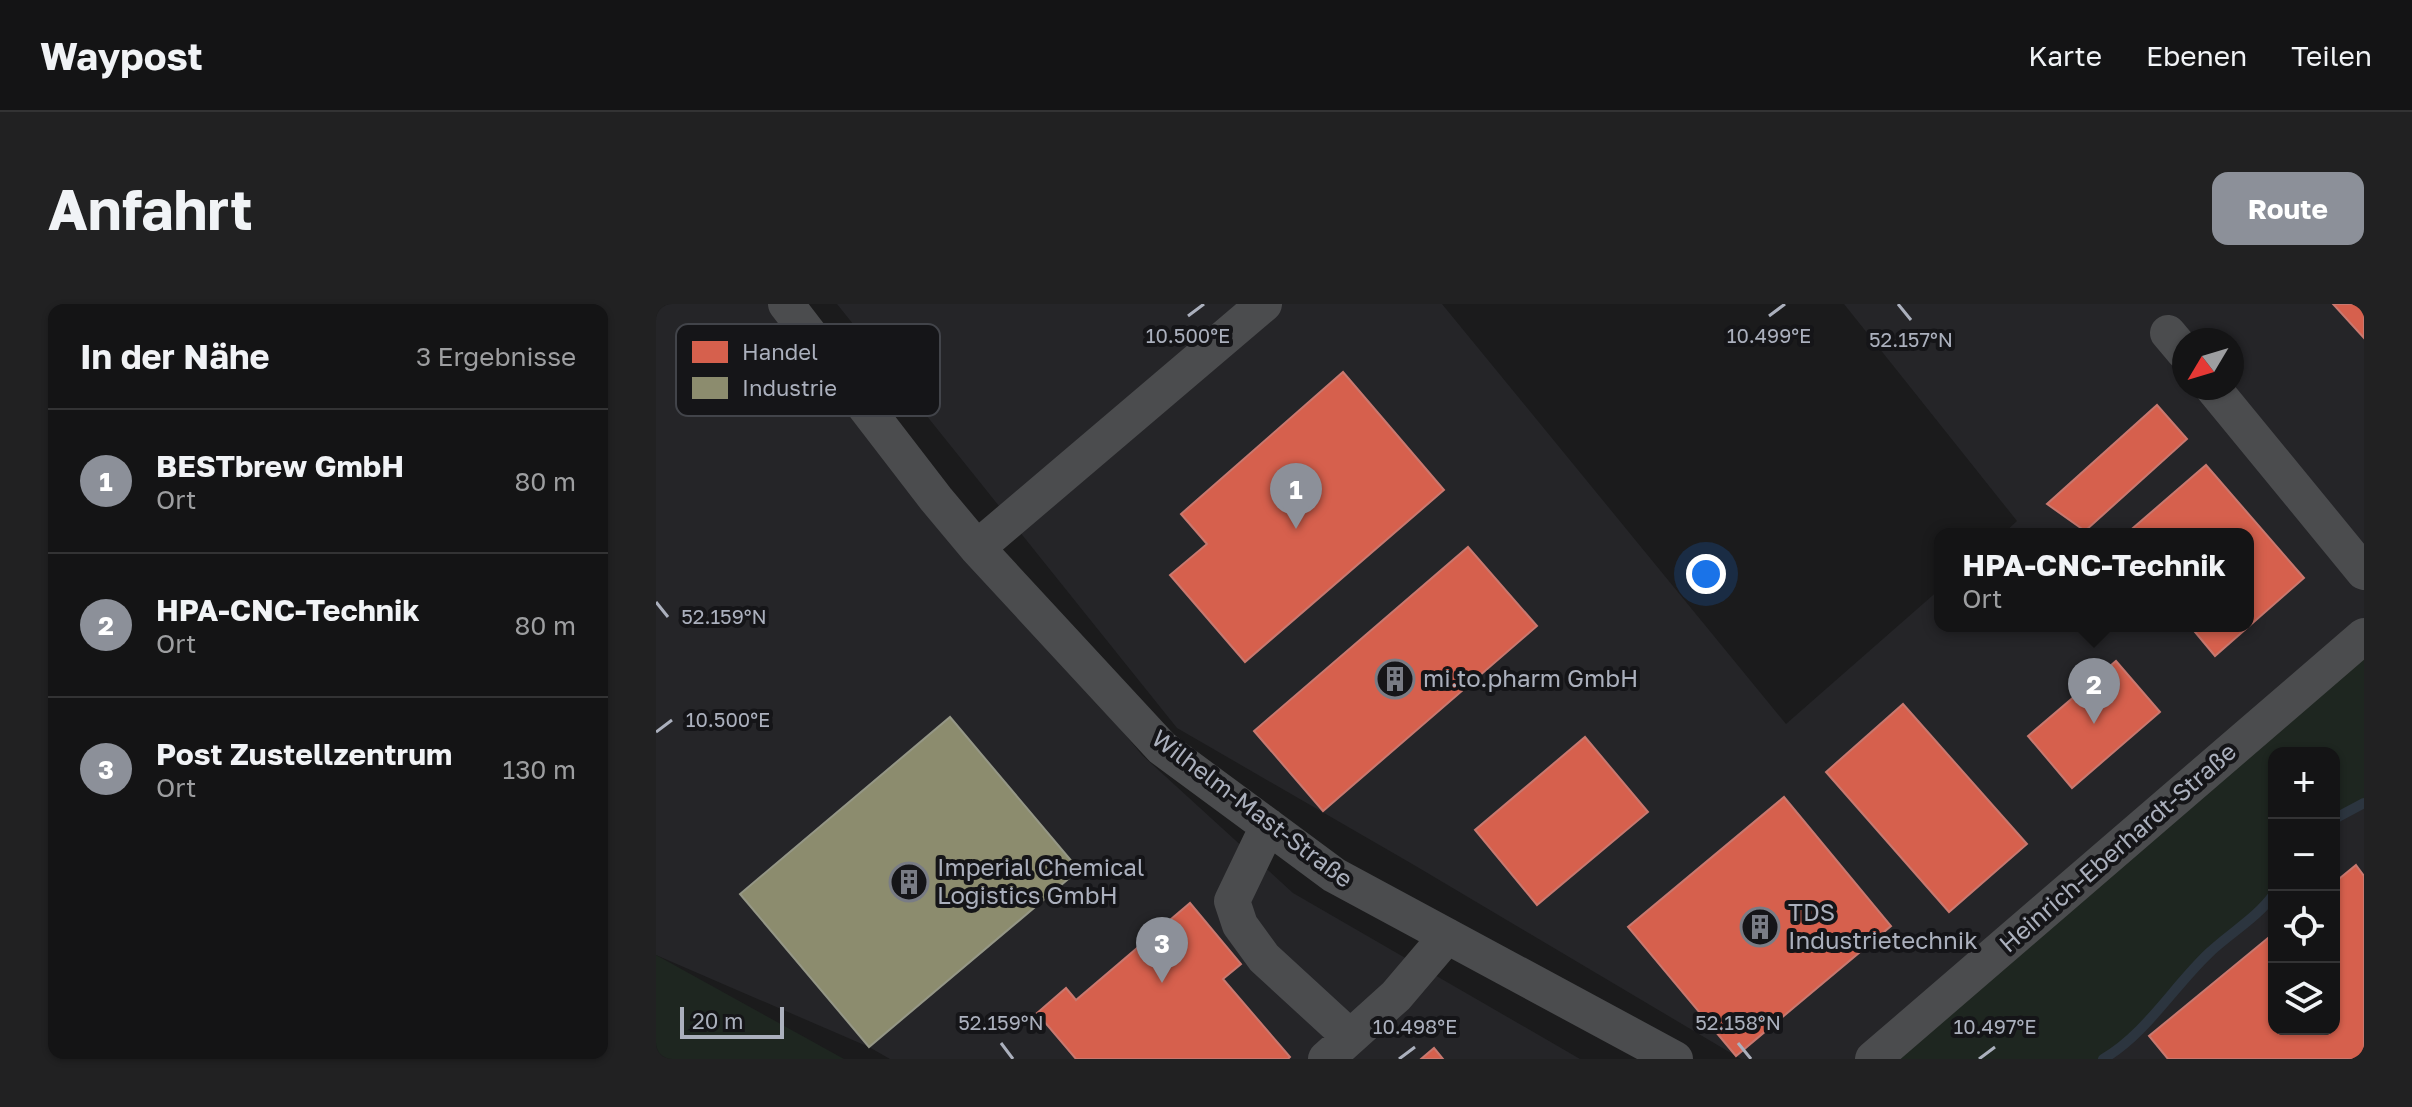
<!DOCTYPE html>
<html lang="de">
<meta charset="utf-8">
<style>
:root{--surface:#141415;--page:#212122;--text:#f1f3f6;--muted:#9d9ea0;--line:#333334;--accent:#8c9099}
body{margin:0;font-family:"Golos Text",sans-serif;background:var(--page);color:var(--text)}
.controls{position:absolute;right:24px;bottom:24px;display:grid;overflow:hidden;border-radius:16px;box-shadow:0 2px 6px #0004}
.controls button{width:72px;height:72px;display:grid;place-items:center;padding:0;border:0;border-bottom:2px solid var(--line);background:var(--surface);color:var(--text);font:40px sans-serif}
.compass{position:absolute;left:1516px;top:24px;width:72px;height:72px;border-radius:50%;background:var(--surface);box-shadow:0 2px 6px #0004;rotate:232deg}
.scale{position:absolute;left:24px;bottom:20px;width:104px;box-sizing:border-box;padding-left:8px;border:4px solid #abb0bd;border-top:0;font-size:22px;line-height:28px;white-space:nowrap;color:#abb0bd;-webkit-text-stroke:6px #151518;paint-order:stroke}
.you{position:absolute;left:1050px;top:270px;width:28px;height:28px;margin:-20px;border:6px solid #fff;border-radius:50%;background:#1a73e8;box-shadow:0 0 0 12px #1a73e833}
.badge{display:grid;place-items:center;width:52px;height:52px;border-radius:50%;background:var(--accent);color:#fff;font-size:26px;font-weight:700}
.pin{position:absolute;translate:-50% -66px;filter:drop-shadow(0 2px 4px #0008)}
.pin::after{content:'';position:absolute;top:42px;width:28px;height:24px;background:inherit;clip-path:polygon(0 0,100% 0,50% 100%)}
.popup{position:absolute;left:1278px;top:224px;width:320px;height:104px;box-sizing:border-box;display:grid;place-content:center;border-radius:16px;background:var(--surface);filter:drop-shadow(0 2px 6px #0005);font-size:26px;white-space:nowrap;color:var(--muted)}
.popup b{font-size:30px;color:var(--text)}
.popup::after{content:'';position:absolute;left:50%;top:100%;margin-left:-16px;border:16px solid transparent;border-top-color:var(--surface)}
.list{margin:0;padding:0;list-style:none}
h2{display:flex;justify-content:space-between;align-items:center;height:104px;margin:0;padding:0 32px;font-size:34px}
h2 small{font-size:26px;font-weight:400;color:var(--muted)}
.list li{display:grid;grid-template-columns:52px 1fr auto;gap:24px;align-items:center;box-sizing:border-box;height:144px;padding:0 32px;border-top:2px solid var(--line)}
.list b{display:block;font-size:30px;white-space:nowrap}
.list p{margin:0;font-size:26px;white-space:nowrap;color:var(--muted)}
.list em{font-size:26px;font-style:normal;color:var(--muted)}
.icon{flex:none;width:44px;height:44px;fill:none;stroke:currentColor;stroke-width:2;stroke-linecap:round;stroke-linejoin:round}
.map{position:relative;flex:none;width:1708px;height:755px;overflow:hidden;border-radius:16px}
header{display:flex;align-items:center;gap:48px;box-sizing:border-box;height:112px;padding:0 40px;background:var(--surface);border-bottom:2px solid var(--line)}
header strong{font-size:38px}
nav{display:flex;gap:44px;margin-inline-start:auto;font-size:28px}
.intro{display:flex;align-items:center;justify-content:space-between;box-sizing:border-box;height:192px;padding:0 48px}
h1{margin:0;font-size:56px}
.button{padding:20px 36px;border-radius:16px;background:var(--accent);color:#fff;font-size:28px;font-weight:700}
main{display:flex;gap:48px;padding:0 48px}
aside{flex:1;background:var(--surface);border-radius:16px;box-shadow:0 2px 6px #0004}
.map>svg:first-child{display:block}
</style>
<header>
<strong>Waypost</strong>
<nav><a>Karte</a><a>Ebenen</a><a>Teilen</a></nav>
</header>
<div class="intro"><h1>Anfahrt</h1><a class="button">Route</a></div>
<main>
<aside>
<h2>In der Nähe<small>3 Ergebnisse</small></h2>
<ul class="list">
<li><span class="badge">1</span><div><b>BESTbrew GmbH</b><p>Ort</p></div><em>80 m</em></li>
<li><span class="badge">2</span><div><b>HPA-CNC-Technik</b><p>Ort</p></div><em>80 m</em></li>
<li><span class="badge">3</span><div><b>Post Zustellzentrum</b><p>Ort</p></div><em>130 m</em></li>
</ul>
</aside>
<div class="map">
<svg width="1708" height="755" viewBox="0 0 1708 755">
<rect width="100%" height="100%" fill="#1b1b1c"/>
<path fill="#252528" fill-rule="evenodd" d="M 0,0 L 116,0 L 486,451 L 637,589 L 924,755 L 234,755 L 213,743 L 0,651 Z
M 181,0 L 786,0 L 1130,420 L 1284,285 L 1284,322 L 1592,322 L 1592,230 L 1347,230 L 1361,217 L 1188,0 L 1708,0 L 1708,755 L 1085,755 L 758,561 L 521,424 ZM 1528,36 L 1576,36 L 1576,84 L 1528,84 ZM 1618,449 L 1678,449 L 1678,725 L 1618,725 Z"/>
<path fill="#1e2620" d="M 1708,332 L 1708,499 L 1678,515 L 1678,449 L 1618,449 L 1618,590 C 1601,614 1574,629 1553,649 C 1517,683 1490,730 1447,755 L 1217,755 Z
M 0,651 L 188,755 L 0,755 Z"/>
<path fill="#d6604d" stroke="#c9786f" stroke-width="2" d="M 1677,0 L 1708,0 L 1708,34 Z
M 687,68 L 788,186 L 589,358 L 514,271 L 551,240 L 525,210 Z
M 1501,101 L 1531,135 L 1429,227 L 1391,200 Z
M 1550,161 L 1648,274 L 1559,352 L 1534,322 L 1592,322 L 1592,230 L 1470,230 Z
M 812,243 L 881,322 L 667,507 L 598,427 Z
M 1460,357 L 1504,408 L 1416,484 L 1372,432 Z
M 1247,400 L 1371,540 L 1293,608 L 1170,468 Z
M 929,433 L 992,508 L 881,601 L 819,526 Z
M 1128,493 L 1235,622 L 1080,752 L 972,623 Z
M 1700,561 L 1708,572 L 1708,755 L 1512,755 L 1493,732 L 1618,629 L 1618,725 L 1678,725 L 1678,579 Z
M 534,599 L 585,660 L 567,675 L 634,753 L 632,755 L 420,755 L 381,709 L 410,684 L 420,696 Z
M 778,744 L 787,755 L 765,755 Z"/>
<path fill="#8c8c6e" stroke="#959786" stroke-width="2" d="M 294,413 L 423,566 L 213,743 L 84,590 Z"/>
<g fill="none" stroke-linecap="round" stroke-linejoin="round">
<path stroke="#2c353f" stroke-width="10" d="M 1678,515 L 1708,499
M 1447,755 C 1490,730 1517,683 1553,649 C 1574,629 1601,614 1618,590"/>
<path stroke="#4b4c4e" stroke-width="36" d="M 130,0 L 280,195 L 321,244 L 506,444 L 678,571 L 1019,755
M 1512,29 L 1528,48
M 1557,84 L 1708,268
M 321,244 L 608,0
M 612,522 L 576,597 L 584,621 L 608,654 L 694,733
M 670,755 L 740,692 L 791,632
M 1217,755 L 1708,332"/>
</g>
<path fill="none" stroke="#abb0bd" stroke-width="3" d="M 1242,0 L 1255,16M 532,12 L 548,0M 1113,12 L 1129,0M 0,298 L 12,313M 0,428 L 16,416M 345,739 L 357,755M 1082,739 L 1095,755M 743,755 L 759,743M 1323,755 L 1339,743"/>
<defs>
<g id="building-ring" transform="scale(2)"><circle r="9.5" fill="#151518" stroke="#797c85" stroke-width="1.5"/><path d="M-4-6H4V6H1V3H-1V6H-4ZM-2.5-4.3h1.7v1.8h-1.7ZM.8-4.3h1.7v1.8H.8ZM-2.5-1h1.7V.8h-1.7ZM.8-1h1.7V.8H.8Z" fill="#797c85"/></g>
</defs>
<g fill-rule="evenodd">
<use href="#building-ring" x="739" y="375"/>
<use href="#building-ring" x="253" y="578"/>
<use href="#building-ring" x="1104" y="623"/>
</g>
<g text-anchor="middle" stroke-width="8" stroke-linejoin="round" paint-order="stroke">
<g font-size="24" fill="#abb0bd" stroke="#151518" text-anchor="start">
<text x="767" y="383">mi.to.pharm GmbH</text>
<text x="281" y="572">Imperial Chemical<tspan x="281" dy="28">Logistics GmbH</tspan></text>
<text x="1132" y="617">TDS<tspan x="1132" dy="28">Industrietechnik</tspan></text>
</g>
<g font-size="24" fill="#abb0bd" stroke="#151518">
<text transform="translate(596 505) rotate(37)" y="8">Wilhelm-Mast-Straße</text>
<text transform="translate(1462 544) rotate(-41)" y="8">Heinrich-Eberhardt-Straße</text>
</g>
</g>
<rect x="20" y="20" width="264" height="92" rx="12" fill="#151518" stroke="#42444a" stroke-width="2"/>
<rect x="36" y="37" width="36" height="22" fill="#d6604d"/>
<rect x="36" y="73" width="36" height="22" fill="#8c8c6e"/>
<g font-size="22" fill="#abb0bd">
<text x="86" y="56">Handel</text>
<text x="86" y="92">Industrie</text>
</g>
<g font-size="20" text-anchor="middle" fill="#abb0bd" stroke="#151518" stroke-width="8" stroke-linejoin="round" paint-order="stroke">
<text x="532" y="39">10.500°E</text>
<text x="1113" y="39">10.499°E</text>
<text x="1255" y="43">52.157°N</text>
<text x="68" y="320">52.159°N</text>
<text x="72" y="423">10.500°E</text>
<text x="345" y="726">52.159°N</text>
<text x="1082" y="726">52.158°N</text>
<text x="759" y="730">10.498°E</text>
<text x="1339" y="730">10.497°E</text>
</g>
</svg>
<div class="controls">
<button>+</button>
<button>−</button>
<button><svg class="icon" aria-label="locate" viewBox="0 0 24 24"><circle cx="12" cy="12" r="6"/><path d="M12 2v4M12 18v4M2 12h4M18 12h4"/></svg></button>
<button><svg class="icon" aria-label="layers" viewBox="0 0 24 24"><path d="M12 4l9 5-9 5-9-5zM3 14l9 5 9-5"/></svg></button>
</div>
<svg class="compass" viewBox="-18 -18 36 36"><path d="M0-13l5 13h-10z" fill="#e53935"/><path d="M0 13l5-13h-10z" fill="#9d9ea0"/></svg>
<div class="scale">20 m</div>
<div class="you"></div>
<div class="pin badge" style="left:640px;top:225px">1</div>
<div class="pin badge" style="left:1438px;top:420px">2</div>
<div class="popup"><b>HPA-CNC-Technik</b>Ort</div>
<div class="pin badge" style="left:506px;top:679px">3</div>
</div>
</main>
